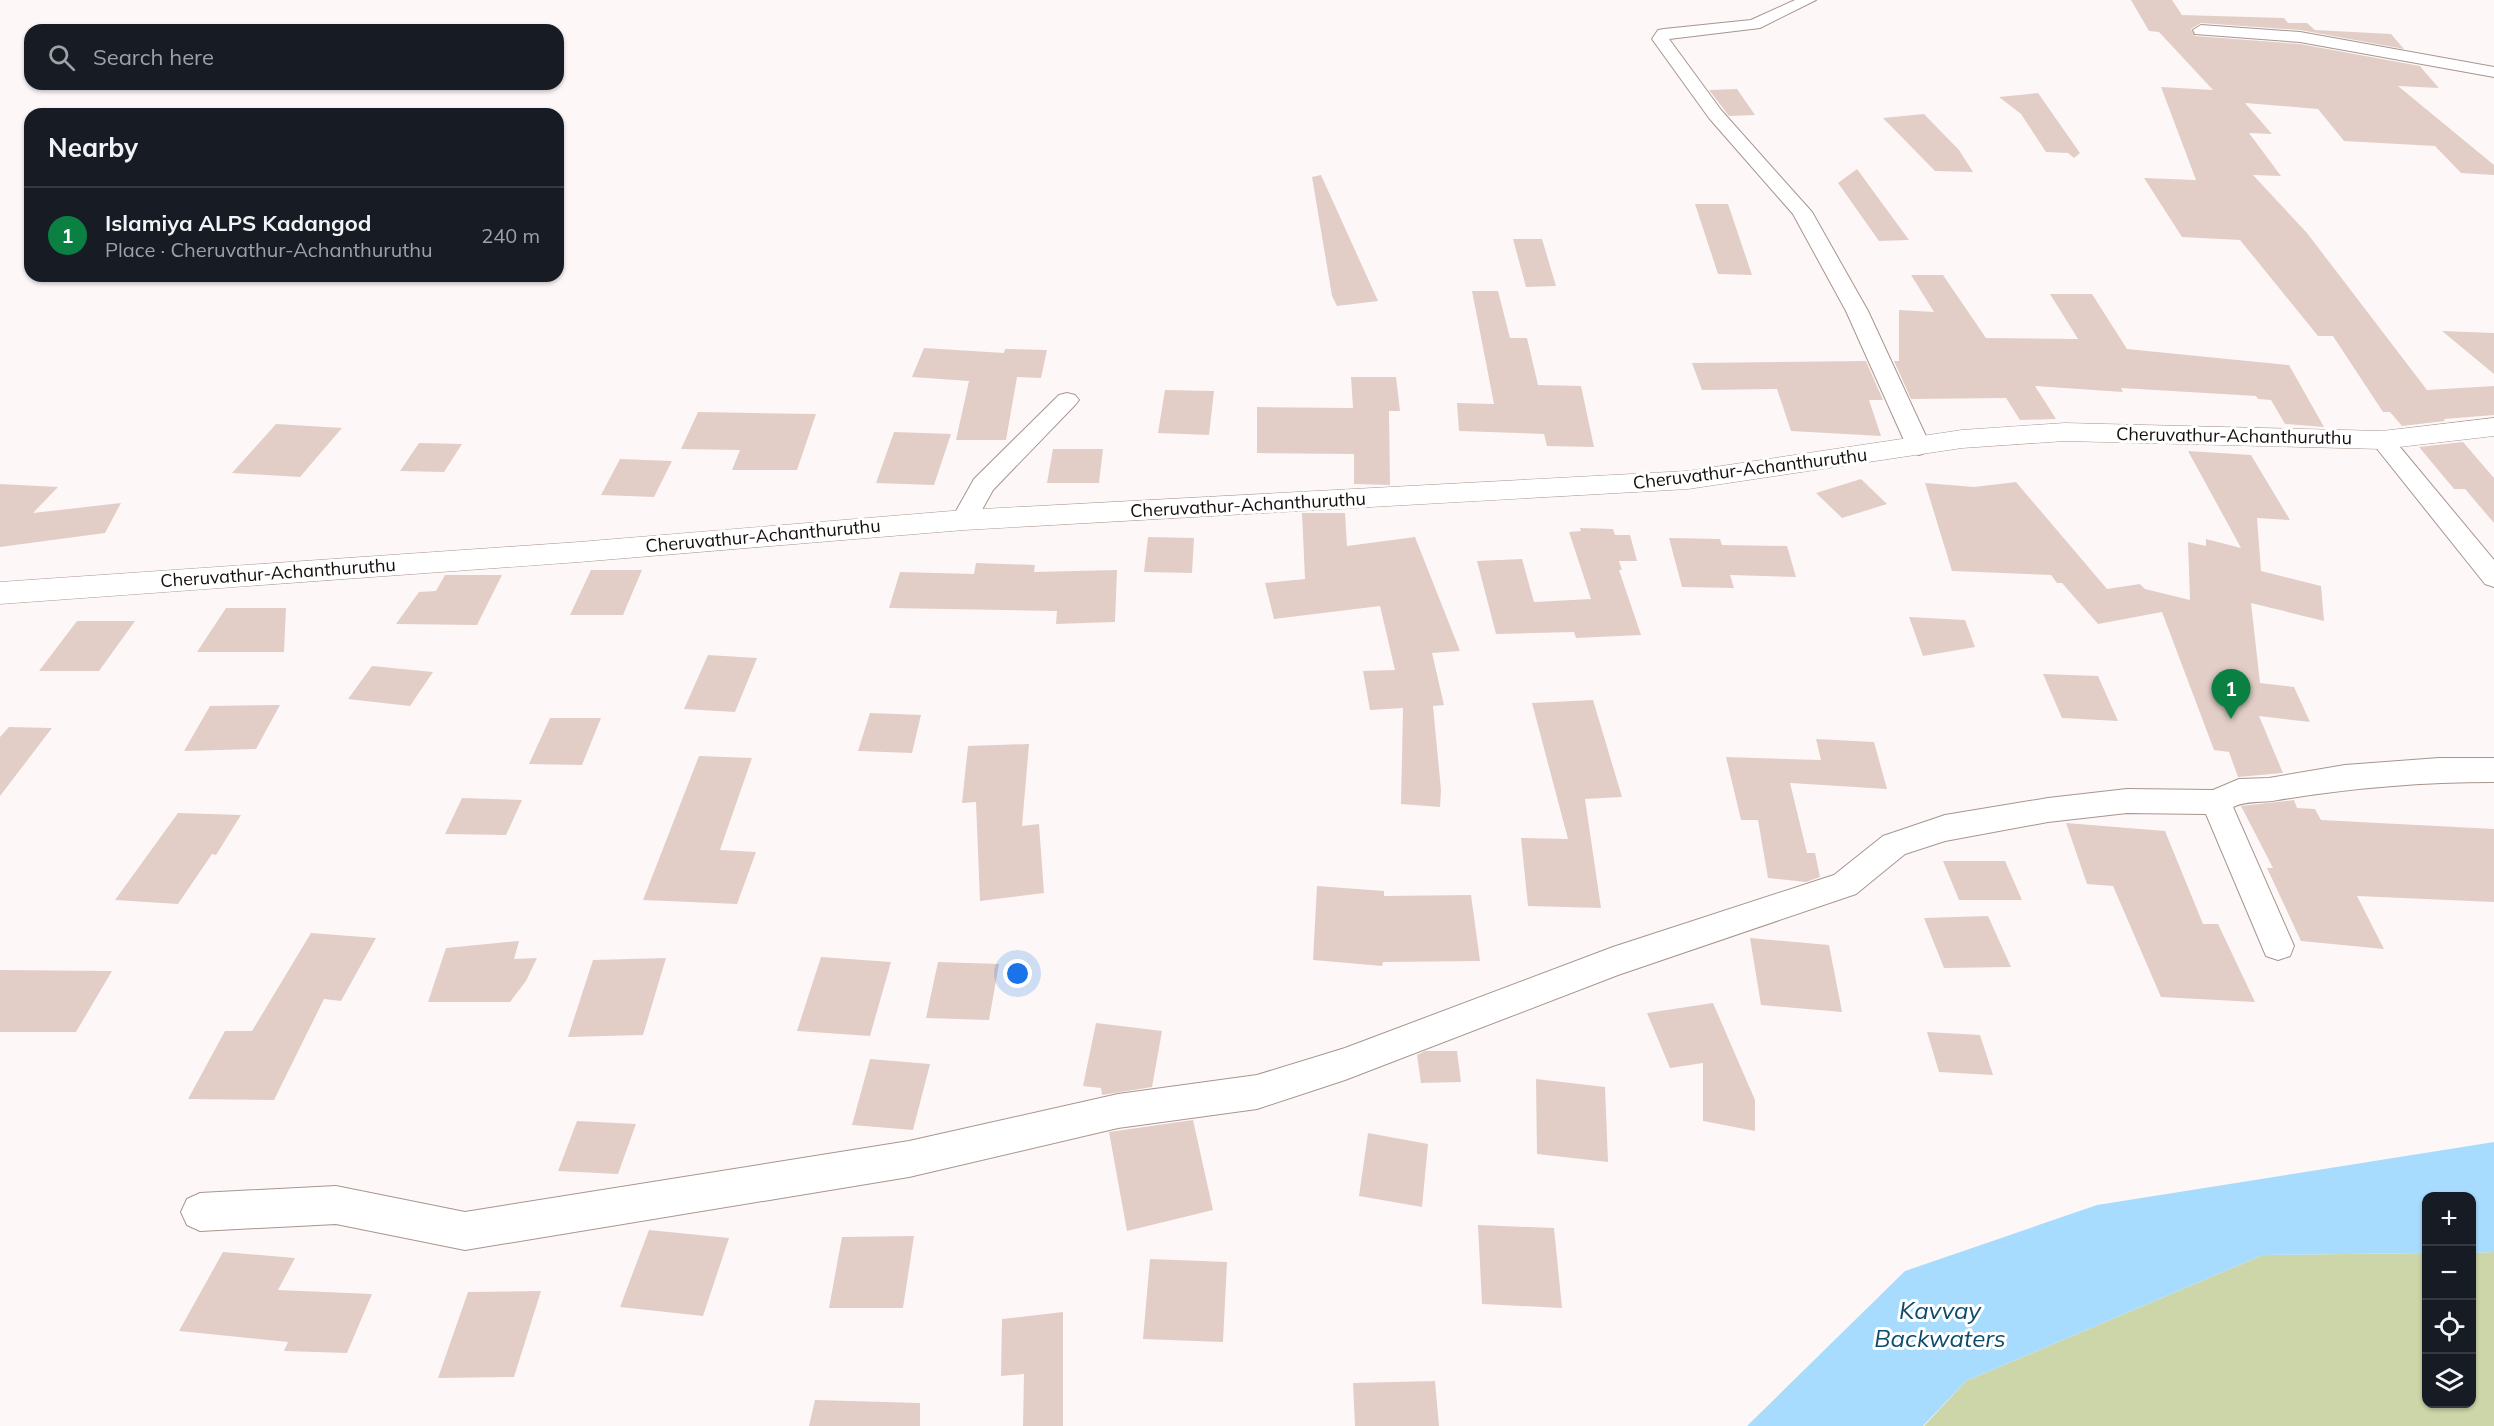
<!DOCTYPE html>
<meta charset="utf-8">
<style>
:root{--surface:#171b24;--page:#20242c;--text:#f1f3f6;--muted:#9ea1a6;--line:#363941;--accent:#0b8043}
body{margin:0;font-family:Mulish,sans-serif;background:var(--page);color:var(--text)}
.controls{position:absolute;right:18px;bottom:18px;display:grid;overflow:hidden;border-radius:12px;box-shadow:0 2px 4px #0004}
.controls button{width:54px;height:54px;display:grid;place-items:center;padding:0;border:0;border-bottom:2px solid var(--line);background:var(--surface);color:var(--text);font:30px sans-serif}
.you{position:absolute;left:1018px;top:974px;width:21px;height:21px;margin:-15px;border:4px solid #fff;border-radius:50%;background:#1a73e8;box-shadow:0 0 0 9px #1a73e833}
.badge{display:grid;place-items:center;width:39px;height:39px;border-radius:50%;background:var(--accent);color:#fff;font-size:20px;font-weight:700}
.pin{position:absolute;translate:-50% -50px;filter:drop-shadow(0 2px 3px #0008)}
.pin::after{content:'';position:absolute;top:32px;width:21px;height:18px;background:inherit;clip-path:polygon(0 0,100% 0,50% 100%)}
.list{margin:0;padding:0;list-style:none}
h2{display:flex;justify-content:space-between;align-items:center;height:78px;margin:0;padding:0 24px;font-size:26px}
h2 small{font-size:20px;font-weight:400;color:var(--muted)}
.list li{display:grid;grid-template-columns:39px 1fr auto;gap:18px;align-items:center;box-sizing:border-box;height:96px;padding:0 24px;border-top:2px solid var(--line)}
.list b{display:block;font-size:22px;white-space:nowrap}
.list p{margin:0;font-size:20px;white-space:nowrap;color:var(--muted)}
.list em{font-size:20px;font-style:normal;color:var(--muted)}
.icon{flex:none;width:33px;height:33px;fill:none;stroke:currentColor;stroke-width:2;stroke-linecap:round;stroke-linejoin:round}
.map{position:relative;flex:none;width:2494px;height:1426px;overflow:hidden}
.search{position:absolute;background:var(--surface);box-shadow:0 2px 4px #0004;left:24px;top:24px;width:540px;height:66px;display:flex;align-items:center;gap:15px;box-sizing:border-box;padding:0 21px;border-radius:18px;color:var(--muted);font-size:22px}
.panel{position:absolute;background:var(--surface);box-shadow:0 2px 4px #0004;left:24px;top:108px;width:540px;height:174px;border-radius:18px}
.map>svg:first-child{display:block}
</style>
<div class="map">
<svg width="2494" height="1426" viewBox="0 0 2494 1426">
<rect width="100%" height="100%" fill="#fdf8f7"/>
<path fill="#cdd6a8" d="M 2494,1252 L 2494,1426 L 1924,1426 L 1966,1381 L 2263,1255 L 2426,1253 L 2426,1404 L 2472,1404 L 2472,1253 Z"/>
<path fill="#a8dcfe" d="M 2494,1142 L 2494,1252 L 2472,1253 L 2472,1196 L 2426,1196 L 2426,1253 L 2263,1255 L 1966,1381 L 1923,1426 L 1747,1426 L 1905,1271 L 2097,1205 Z"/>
<path fill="#e2cec7" d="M 2131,0 L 2172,0 L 2182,15 L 2284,18 L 2288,23 L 2307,23 L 2315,30 L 2391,34 L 2404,49 L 2300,30 L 2201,23 L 2191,29 L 2195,36 L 2300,44 L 2420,66 L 2424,71 L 2439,88 L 2398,86 L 2494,165 L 2494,175 L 2461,173 L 2435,146 L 2344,141 L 2318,109 L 2245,103 L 2272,134 L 2249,133 L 2281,176 L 2253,175 L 2307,233 L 2427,390 L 2494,386 L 2494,415 L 2444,419 L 2445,421 L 2402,426 L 2390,412 L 2383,412 L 2333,336 L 2318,336 L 2240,240 L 2182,237 L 2144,178 L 2196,180 L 2161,87 L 2213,90 L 2159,32 L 2149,31 Z
M 1737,89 L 1755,115 L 1729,116 L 1709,90 Z
M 2038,93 L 2080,153 L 2074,158 L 2068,153 L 2046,152 L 2021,114 L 1999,97 Z
M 1924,114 L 1959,150 L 1973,172 L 1935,171 L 1883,118 Z
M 1857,169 L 1909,240 L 1879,241 L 1838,183 Z
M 1321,175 L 1378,301 L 1337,306 L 1332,296 L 1312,177 Z
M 1695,204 L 1728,204 L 1752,275 L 1718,274 Z
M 1513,239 L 1542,239 L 1556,286 L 1526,287 Z
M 1911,275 L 1943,275 L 1986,338 L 2078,339 L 2050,294 L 2092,294 L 2127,349 L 2289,365 L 2324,427 L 2285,424 L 2271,400 L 2258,399 L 2256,396 L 2121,388 L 2123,392 L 2035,386 L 2056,419 L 2020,420 L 2006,398 L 1911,399 L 1894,361 L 1899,361 L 1899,310 L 1934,312 Z
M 1472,291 L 1498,291 L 1510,338 L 1527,338 L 1538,385 L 1581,386 L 1594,447 L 1547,446 L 1544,434 L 1459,431 L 1457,403 L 1494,404 Z
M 2442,331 L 2494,333 L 2494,374 Z
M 924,348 L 1004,353 L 1005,349 L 1047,350 L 1041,378 L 1017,377 L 1006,440 L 956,440 L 969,381 L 912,377 Z
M 1866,361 L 1883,400 L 1869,400 L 1881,436 L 1791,431 L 1777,389 L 1702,390 L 1692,363 Z
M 1351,377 L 1396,377 L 1400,411 L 1389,411 L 1390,485 L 1354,484 L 1354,454 L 1257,453 L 1257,407 L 1353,408 Z
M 1165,390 L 1214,391 L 1209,435 L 1158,433 Z
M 698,412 L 754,413 L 816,414 L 797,470 L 732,470 L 740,450 L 681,449 Z
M 276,424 L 342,428 L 300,477 L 232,473 Z
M 894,432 L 951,434 L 934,485 L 876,483 Z
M 2463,442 L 2494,478 L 2494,523 L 2465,489 L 2454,489 L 2419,447 Z
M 419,443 L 462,444 L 444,472 L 400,471 Z
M 1053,449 L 1103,449 L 1099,483 L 1047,483 Z
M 2188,451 L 2251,455 L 2290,520 L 2257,518 L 2261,571 L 2321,586 L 2324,621 L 2251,603 L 2260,683 L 2294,687 L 2310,722 L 2259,716 L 2283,773 L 2238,777 L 2229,752 L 2214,750 L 2162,612 L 2098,624 L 2062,583 L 2057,583 L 2051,575 L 1952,571 L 1925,483 L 1974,487 L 2016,482 L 2107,589 L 2140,584 L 2145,589 L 2190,600 L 2188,542 L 2206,546 L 2206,539 L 2241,548 Z
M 620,459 L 672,461 L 654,497 L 601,495 Z
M 1861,479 L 1887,504 L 1842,518 L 1816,493 Z
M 0,484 L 58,487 L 33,513 L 121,503 L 105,533 L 0,547 Z
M 1302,513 L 1345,513 L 1347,546 L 1415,537 L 1460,651 L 1432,653 L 1444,705 L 1433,706 L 1441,790 L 1440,807 L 1401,804 L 1403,708 L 1370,710 L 1363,671 L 1395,670 L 1380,606 L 1274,619 L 1265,583 L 1305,579 Z
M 1580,528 L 1613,529 L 1615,535 L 1630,535 L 1637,561 L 1619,561 L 1622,570 L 1619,570 L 1641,635 L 1576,638 L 1574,632 L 1496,634 L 1477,561 L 1522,559 L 1534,602 L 1591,599 L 1569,532 L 1581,531 Z
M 1148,537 L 1194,538 L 1192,573 L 1144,572 Z
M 1669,538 L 1720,539 L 1722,545 L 1787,546 L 1796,577 L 1730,575 L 1734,588 L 1682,587 Z
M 976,563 L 1035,565 L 1034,572 L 1117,570 L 1115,622 L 1056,624 L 1057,611 L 889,608 L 900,572 L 974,574 Z
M 591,570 L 642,570 L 623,615 L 570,615 Z
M 445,575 L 502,575 L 477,625 L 396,624 L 419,592 L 436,591 Z
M 226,608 L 286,608 L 284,652 L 197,652 Z
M 1909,617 L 1965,620 L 1975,647 L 1923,656 Z
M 77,621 L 135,621 L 99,671 L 39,671 Z
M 708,655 L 757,658 L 735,712 L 684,709 Z
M 372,666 L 433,672 L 410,706 L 348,699 Z
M 2043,674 L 2098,676 L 2118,721 L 2062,718 Z
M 1593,700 L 1622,797 L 1585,799 L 1601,908 L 1528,906 L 1521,838 L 1568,839 L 1532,703 Z
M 280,705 L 256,749 L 184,751 L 210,706 Z
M 870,713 L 921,715 L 912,753 L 858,751 Z
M 550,718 L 601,718 L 582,765 L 529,764 Z
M 9,727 L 52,728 L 0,796 L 0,737 Z
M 1816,739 L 1874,742 L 1887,789 L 1790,783 L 1807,853 L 1815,853 L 1820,877 L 1806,882 L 1768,878 L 1758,820 L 1741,820 L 1726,757 L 1821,760 Z
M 1029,744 L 1022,826 L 1039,824 L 1044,893 L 980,901 L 976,802 L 962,803 L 968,746 Z
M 699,756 L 752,758 L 720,850 L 756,852 L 737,904 L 643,900 Z
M 462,798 L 522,800 L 506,835 L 445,834 Z
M 2294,800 L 2297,808 L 2315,809 L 2321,820 L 2494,829 L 2494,902 L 2357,896 L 2384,949 L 2301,941 L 2267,868 L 2273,868 L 2241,806 Z
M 178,813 L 241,815 L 216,855 L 212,854 L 178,904 L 115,900 Z
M 2066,823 L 2165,831 L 2203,924 L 2218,924 L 2255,1002 L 2161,997 L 2113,886 L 2087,884 Z
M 1943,861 L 2005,861 L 2022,900 L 1959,900 Z
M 1317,886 L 1384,891 L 1384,896 L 1471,895 L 1480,961 L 1383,962 L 1382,966 L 1313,960 Z
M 1988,916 L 2011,967 L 1944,968 L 1924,918 Z
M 311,933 L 376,938 L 341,1001 L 324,999 L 274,1100 L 188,1099 L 225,1031 L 252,1031 Z
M 1750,938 L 1829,945 L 1842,1012 L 1761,1005 Z
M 519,941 L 514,959 L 537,958 L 526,981 L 510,1002 L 428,1002 L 446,948 Z
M 821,957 L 891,962 L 870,1036 L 797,1031 Z
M 666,958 L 643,1035 L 568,1037 L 593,960 Z
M 938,962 L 999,964 L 989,1020 L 926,1018 Z
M 0,970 L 112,971 L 76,1032 L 0,1032 Z
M 1713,1003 L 1755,1100 L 1755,1131 L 1703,1121 L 1703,1063 L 1670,1068 L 1647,1013 Z
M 1096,1023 L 1162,1031 L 1152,1087 L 1102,1095 L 1101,1088 L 1083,1086 Z
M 1927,1032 L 1980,1035 L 1993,1075 L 1939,1072 Z
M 1425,1051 L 1457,1051 L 1461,1082 L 1421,1083 L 1417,1055 Z
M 870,1059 L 930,1064 L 913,1130 L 852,1125 Z
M 1536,1079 L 1605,1087 L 1608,1162 L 1537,1154 Z
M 1193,1120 L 1213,1210 L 1127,1231 L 1109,1132 Z
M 577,1121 L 636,1124 L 618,1174 L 558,1171 Z
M 1368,1133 L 1428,1144 L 1422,1207 L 1359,1196 Z
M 1478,1225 L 1554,1228 L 1562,1308 L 1482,1304 Z
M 649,1230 L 729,1238 L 703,1316 L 620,1307 Z
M 914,1236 L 903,1308 L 829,1308 L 842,1237 Z
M 223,1252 L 295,1258 L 278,1290 L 372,1294 L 347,1353 L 284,1351 L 288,1342 L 179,1331 Z
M 1150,1259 L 1227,1262 L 1223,1342 L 1143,1339 Z
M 541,1291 L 514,1377 L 438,1378 L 468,1292 Z
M 1063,1312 L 1063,1426 L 1023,1426 L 1024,1374 L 1001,1376 L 1002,1319 Z
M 1435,1381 L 1439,1426 L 1355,1426 L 1353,1383 Z
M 815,1400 L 920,1403 L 920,1426 L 809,1426 Z"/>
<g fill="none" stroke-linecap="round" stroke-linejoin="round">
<g stroke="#a8958e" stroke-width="2">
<path id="street" d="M 1795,0 L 1816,0 L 1760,28 L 1669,39 L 1721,110 L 1812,212 L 1868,311 L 1931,447 L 1927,452 L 1919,455 L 1911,452 L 1907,447 L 1846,311 L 1793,214 L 1709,118 L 1652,39 L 1658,30 L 1664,29 L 1751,20 Z
M 2201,25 L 2300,32 L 2494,67 L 2494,77 L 2300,42 L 2195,34 L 2193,30 Z
M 1067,393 L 1075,395 L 1079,400 L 1075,405 L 993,490 L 973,526 L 964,528 L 955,526 L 951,520 L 974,479 L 1059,395 Z
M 2382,432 L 2390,435 L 2494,560 L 2494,587 L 2485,584 L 2374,445 L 2370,440 L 2374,435 Z
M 2439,758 L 2494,758 L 2494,782 C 2421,782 2350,788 2278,800 C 2263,803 2247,800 2233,807 L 2294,946 L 2290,956 L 2278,960 L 2266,956 L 2206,814 L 2127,813 L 2048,822 L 1945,841 L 1905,854 L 1856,894 L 1618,975 L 1345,1080 L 1257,1109 L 1118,1128 L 909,1177 L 465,1250 L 336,1224 L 200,1231 L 187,1225 L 181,1212 L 187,1199 L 200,1193 L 336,1186 L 465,1212 L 909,1141 L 1118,1094 L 1257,1075 L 1345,1048 L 1613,947 L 1834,875 L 1883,836 L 1945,815 L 2048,798 L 2127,789 L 2213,790 L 2239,779 L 2269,778 L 2345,765 Z"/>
</g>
<g stroke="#a8958e" stroke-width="1">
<path id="secondary" d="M 2494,418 L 2494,436 L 2382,449 L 2065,441 L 1962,448 L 1688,489 L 964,530 L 579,562 L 0,604 L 0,582 L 579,542 L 964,510 L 1688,471 L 1962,430 L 2065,423 L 2382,431 Z"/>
</g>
<use href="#street" fill="#fff" fill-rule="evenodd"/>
<use href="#secondary" fill="#fff" fill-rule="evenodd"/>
</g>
<g text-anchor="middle" stroke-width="6" stroke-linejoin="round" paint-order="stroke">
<g font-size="18" fill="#140e0c" stroke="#fff">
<text transform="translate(2234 436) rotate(1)" y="6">Cheruvathur-Achanthuruthu</text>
<text transform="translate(1750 469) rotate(-7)" y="6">Cheruvathur-Achanthuruthu</text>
<text transform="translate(1248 505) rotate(-3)" y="6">Cheruvathur-Achanthuruthu</text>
<text transform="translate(763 536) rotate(-5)" y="6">Cheruvathur-Achanthuruthu</text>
<text transform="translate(278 573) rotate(-4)" y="6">Cheruvathur-Achanthuruthu</text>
</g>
<g font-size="24" font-style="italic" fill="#0d4c6d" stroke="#fff">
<text x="1940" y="1319">Kavvay<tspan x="1940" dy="28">Backwaters</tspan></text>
</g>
</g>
</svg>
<div class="controls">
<button>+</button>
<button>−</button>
<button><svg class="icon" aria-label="locate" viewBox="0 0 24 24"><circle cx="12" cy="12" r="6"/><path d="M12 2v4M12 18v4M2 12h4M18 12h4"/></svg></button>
<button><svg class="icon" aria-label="layers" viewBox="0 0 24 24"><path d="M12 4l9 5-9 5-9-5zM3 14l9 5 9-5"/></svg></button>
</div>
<div class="you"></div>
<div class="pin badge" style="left:2231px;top:719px">1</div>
<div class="search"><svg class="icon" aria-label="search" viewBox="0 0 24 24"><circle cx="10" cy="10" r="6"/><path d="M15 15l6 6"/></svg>Search here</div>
<section class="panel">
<h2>Nearby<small></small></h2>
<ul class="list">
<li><span class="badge">1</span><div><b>Islamiya ALPS Kadangod</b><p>Place · Cheruvathur-Achanthuruthu</p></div><em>240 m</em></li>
</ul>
</section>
</div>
